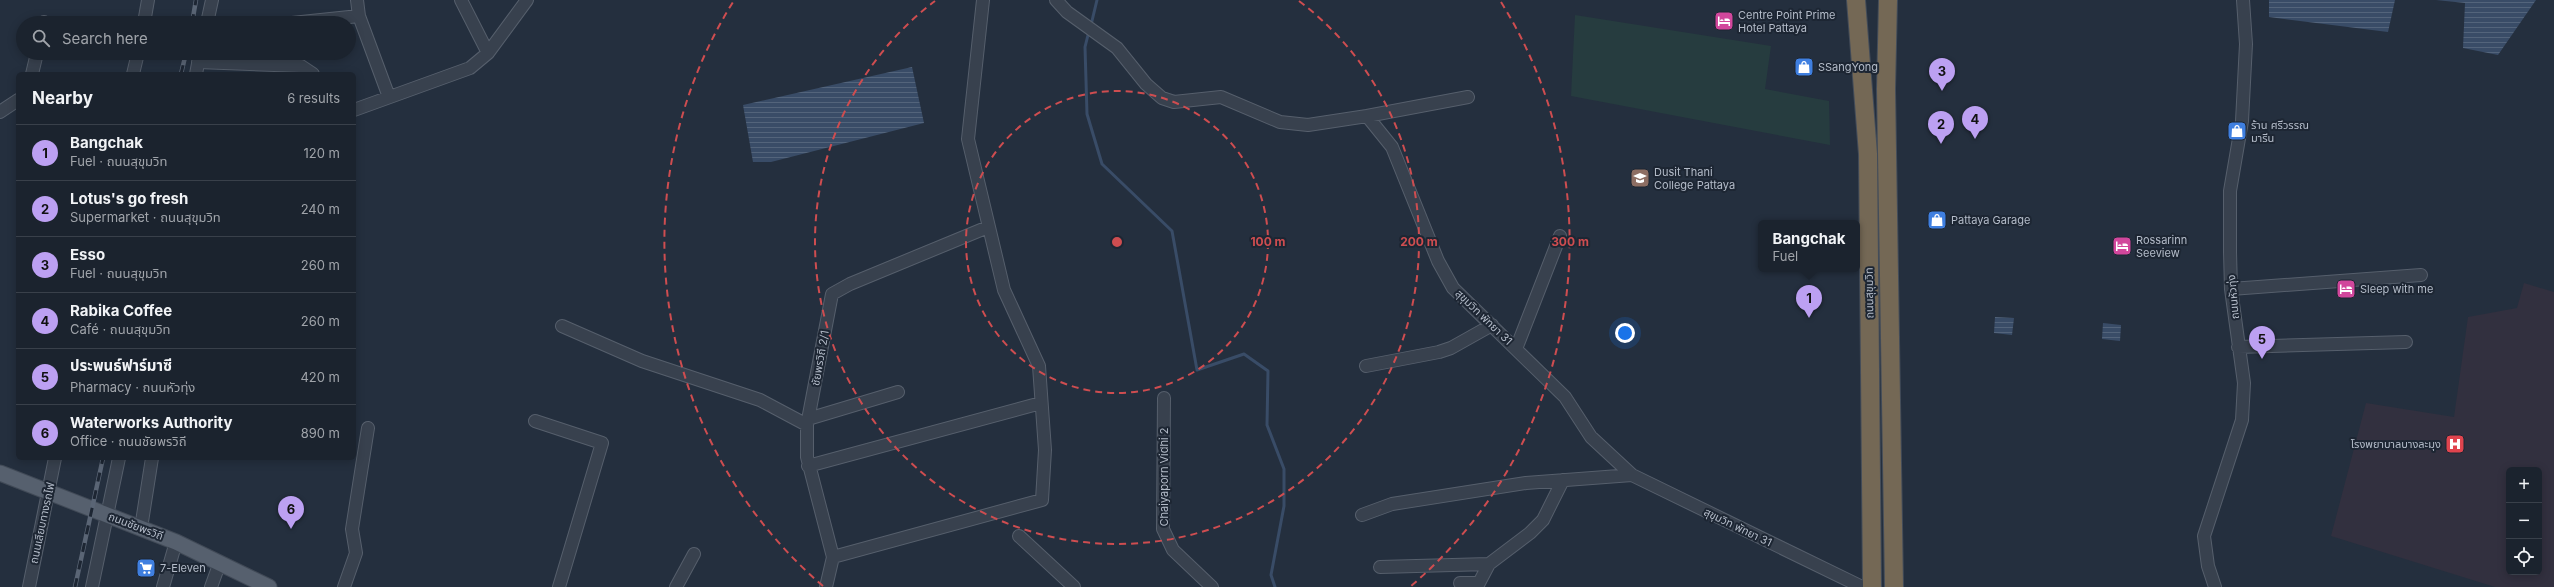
<!DOCTYPE html>
<meta charset="utf-8">
<style>
:root{--surface:#1b232e;--page:#242b36;--text:#f1f3f6;--muted:#a0a4aa;--line:#39404a;--accent:#bca0f2}
body{margin:0;font-family:Inter,"Noto Sans Thai",sans-serif;background:var(--page);color:var(--text)}
.controls{position:absolute;right:12px;bottom:12px;display:grid;overflow:hidden;border-radius:6px;box-shadow:0 2px 10px #0003}
.controls button{width:36px;height:36px;display:grid;place-items:center;padding:0;border:0;border-bottom:1px solid var(--line);background:var(--surface);color:var(--text);font:20px sans-serif}
.you{position:absolute;left:1625px;top:333px;width:14px;height:14px;margin:-10px;border:3px solid #fff;border-radius:50%;background:#1a73e8;box-shadow:0 0 0 6px #1a73e833}
.badge{display:grid;place-items:center;width:26px;height:26px;border-radius:50%;background:var(--accent);color:#111;font-size:13px;font-weight:700}
.pin{position:absolute;translate:-50% -33px;filter:drop-shadow(0 1px 2px #0008)}
.pin::after{content:'';position:absolute;top:21px;width:14px;height:12px;background:inherit;clip-path:polygon(0 0,100% 0,50% 100%)}
.popup{position:absolute;left:1758px;top:220px;width:102px;height:52px;box-sizing:border-box;display:grid;place-content:center;border-radius:6px;background:var(--surface);filter:drop-shadow(0 1px 3px #0005);font-size:13px;white-space:nowrap;color:var(--muted)}
.popup b{font-size:15px;color:var(--text)}
.popup::after{content:'';position:absolute;left:50%;top:100%;margin-left:-8px;border:8px solid transparent;border-top-color:var(--surface)}
.list{margin:0;padding:0;list-style:none}
h2{display:flex;justify-content:space-between;align-items:center;height:52px;margin:0;padding:0 16px;font-size:17px}
h2 small{font-size:13px;font-weight:400;color:var(--muted)}
.list li{display:grid;grid-template-columns:26px 1fr auto;gap:12px;align-items:center;box-sizing:border-box;height:56px;padding:0 16px;border-top:1px solid var(--line)}
.list b{display:block;font-size:15px;white-space:nowrap}
.list p{margin:0;font-size:13px;white-space:nowrap;color:var(--muted)}
.list em{font-size:13px;font-style:normal;color:var(--muted)}
.icon{flex:none;width:22px;height:22px;fill:none;stroke:currentColor;stroke-width:2;stroke-linecap:round;stroke-linejoin:round}
.map{position:relative;flex:none;width:2554px;height:587px;overflow:hidden}
.search{position:absolute;background:var(--surface);box-shadow:0 2px 10px #0003;left:16px;top:16px;width:340px;height:44px;display:flex;align-items:center;gap:10px;box-sizing:border-box;padding:0 14px;border-radius:22px;color:var(--muted);font-size:15px}
.panel{position:absolute;background:var(--surface);box-shadow:0 2px 10px #0003;left:16px;top:72px;width:340px;height:388px;border-radius:6px}
.map>svg:first-child{display:block}
</style>
<div class="map">
<svg width="2554" height="587" viewBox="0 0 2554 587">
<defs>
<pattern id="water-rules" width="6" height="5" patternUnits="userSpaceOnUse"><rect width="6" height="5" fill="#394c67"/><path d="M0 2.5h6" fill="none" stroke="#53647b"/></pattern>
</defs>
<rect width="100%" height="100%" fill="#242f3e"/>
<path fill="#32303f" fill-rule="evenodd" d="M 2524,283 L 2554,292 L 2554,587 L 2495,587 L 2331,536 L 2366,403 L 2454,417 L 2468,317 L 2517,308 ZM 2509,470 L 2539,470 L 2539,572 L 2509,572 Z"/>
<path fill="#263c3f" d="M 1575,15 L 1771,46 L 1765,89 L 1829,101 L 1830,145 L 1571,96 Z"/>
<path fill="url(#water-rules)" d="M 2269,0 L 2395,0 L 2388,32 L 2269,17 Z
M 2436,0 L 2536,0 L 2498,55 L 2463,48 L 2465,3 Z
M 912,67 L 924,123 L 771,162 L 753,162 L 743,105 Z
M 1995,317 L 2014,318 L 2012,335 L 1994,333 Z
M 2103,323 L 2121,325 L 2120,341 L 2102,339 Z"/>
<g fill="none" stroke-linecap="round" stroke-linejoin="round">
<path stroke="#394c67" stroke-width="3" d="M 1091,25 L 1097,0
M 1089,31 L 1085,47 L 1087,114 L 1102,164 L 1172,231 L 1197,370 L 1244,354 L 1268,371 L 1267,425 L 1284,469 L 1284,506 L 1271,575 L 1275,587"/>
<g stroke="#565f6c" stroke-width="14">
<path id="minor" d="M 357,0 L 359,16 L 389,97
M 461,0 L 488,53
M 1056,0 L 1067,12 L 1117,48 L 1146,84 L 1162,98 L 1174,102 L 1221,97 L 1280,122 L 1308,125 L 1367,116 L 1392,147 L 1438,261 L 1453,288 L 1565,397 L 1591,437 L 1632,475 L 1862,587
M 44,23 L 44,22
M 144,23 L 148,0
M 207,23 L 212,0
M 292,23 L 359,16
M 198,62 L 301,66 L 313,74
M 32,74 L 37,53
M 133,74 L 138,53
M 196,74 L 200,53
M 354,110 L 470,68 L 488,53 L 527,0
M 0,112 L 18,100
M 1367,116 L 1468,97
M 2231,289 L 2421,275
M 562,326 L 642,361 L 760,400 L 807,425
M 2238,347 L 2406,342
M 1516,349 L 1560,236
M 1366,366 L 1439,352 L 1451,348 L 1492,325
M 1164,398 L 1163,529 L 1173,550 L 1212,587
M 808,419 L 898,392
M 535,421 L 602,443 L 559,587
M 808,466 L 1041,403
M 1362,515 L 1392,504 L 1526,483 L 1632,475
M 141,528 L 152,458
M 1019,536 L 1074,587
M 833,557 L 1042,500 L 1045,450 L 1039,366 L 1004,290 L 968,139 L 983,0
M 1380,567 L 1489,564 L 1530,533 L 1543,520 L 1563,480
M 1460,583 L 1479,583 L 1489,564
M 29,587 L 55,458
M 92,587 L 119,458
M 163,587 L 176,542
M 211,587 L 220,562
M 344,587 L 356,553 L 352,529 L 368,428
M 676,587 L 694,554
M 826,587 L 833,557 L 807,457 L 807,425 L 832,294 L 850,284 L 988,227
M 2215,587 L 2208,566 L 2204,536 L 2242,420 L 2244,383 L 2231,289 L 2230,252 L 2230,191 L 2242,121 L 2246,44 L 2243,0"/>
</g>
<g stroke="#414a57" stroke-width="17">
<path id="major" d="M 0,473 L 176,542 L 269,587"/>
</g>
<g stroke="#434c59" stroke-width="20">
<path id="highway" d="M 1856,0 L 1868,154 L 1872,587
M 1888,0 L 1886,89 L 1894,587"/>
</g>
<use href="#minor" stroke="#38414e" stroke-width="12"/>
<use href="#major" stroke="#56606e" stroke-width="15"/>
<use href="#highway" stroke="#746855" stroke-width="18"/>
<g stroke="#5a6575" stroke-width="4.5">
<path id="rail" d="M 192,23 L 196,0
M 181,74 L 186,53
M 75,587 L 103,458"/>
</g>
<use href="#rail" stroke="#1d2633" stroke-width="3" stroke-dasharray="9" stroke-linecap="butt"/>
</g>
<g fill="none" stroke="#ce4d50" stroke-width="2" stroke-dasharray="7 5">
<circle cx="1117" cy="242" r="151"/>
<path d="M1299 1A302 302 0 1 1 935 1"/>
<path d="M823 586A453 453 0 0 1 733 2M1501 2A453 453 0 0 1 1411 586"/>
</g>
<defs>
<g id="hotel-square" transform="scale(1)"><rect x="-9" y="-9" width="18" height="18" rx="4" fill="#d1479c" stroke="#1d2633"/><path d="M-6-4.5h1.5V1H6V5H4.5V3h-9V5H-6ZM-4 0a1.8 1.8 0 1 1 3.6 0ZM.5 0V-2.5h3Q6-2.5 6 0Z" fill="#fff"/></g>
<g id="shop-square" transform="scale(1)"><rect x="-9" y="-9" width="18" height="18" rx="4" fill="#3f7fe0" stroke="#1d2633"/><path d="M-5-2.5h2.3a2.7 3.5 0 0 1 5.4 0H5L5.5 6h-11ZM-1.5-2.5h3a1.5 2.3 0 0 0-3 0Z" fill="#fff"/></g>
<g id="university-square" transform="scale(1)"><rect x="-9" y="-9" width="18" height="18" rx="4" fill="#8d6e63" stroke="#1d2633"/><path d="M0-5L7-2L0 1L-7-2ZM-4 1L0 2.5L4 1V4Q0 6-4 4Z" fill="#fff"/></g>
<g id="hospital-square" transform="scale(1)"><rect x="-9" y="-9" width="18" height="18" rx="4" fill="#e0444e" stroke="#1d2633"/><path d="M-5-5h3v3.5h4V-5h3V5h-3V1.5h-4V5h-3Z" fill="#fff"/></g>
<g id="supermarket-square" transform="scale(1)"><rect x="-9" y="-9" width="18" height="18" rx="4" fill="#3f7fe0" stroke="#1d2633"/><path d="M-6-5.5h2.5l.6 2H6L4.5 2H-2.5L-4.4-4H-6ZM-1.5 3.2a1.3 1.3 0 1 0 .1 0ZM3 3.2a1.3 1.3 0 1 0 .1 0Z" fill="#fff"/></g>
</defs>
<g fill-rule="evenodd">
<use href="#hotel-square" x="1724" y="21"/>
<use href="#shop-square" x="1804" y="67"/>
<use href="#shop-square" x="2237" y="131"/>
<use href="#university-square" x="1640" y="178"/>
<use href="#shop-square" x="1937" y="220"/>
<use href="#hotel-square" x="2122" y="246"/>
<use href="#hotel-square" x="2346" y="289"/>
<use href="#hospital-square" x="2455" y="444"/>
<use href="#supermarket-square" x="146" y="568"/>
</g>
<g text-anchor="middle" stroke-width="4" stroke-linejoin="round" paint-order="stroke">
<g font-size="11" fill="#b4bcc9" stroke="#1d2633" text-anchor="start">
<text x="1738" y="19">Centre Point Prime<tspan x="1738" dy="13">Hotel Pattaya</tspan></text>
<text x="1818" y="71">SSangYong</text>
<text x="2251" y="129">ร้าน ศรีวรรณ<tspan x="2251" dy="13">มารีน</tspan></text>
<text x="1654" y="176">Dusit Thani<tspan x="1654" dy="13">College Pattaya</tspan></text>
<text x="1951" y="224">Pattaya Garage</text>
<text x="2136" y="244">Rossarinn<tspan x="2136" dy="13">Seeview</tspan></text>
<text x="2360" y="293">Sleep with me</text>
<text x="2441" y="448" text-anchor="end">โรงพยาบาลบางละมุง</text>
<text x="160" y="572">7-Eleven</text>
</g>
<g font-size="11" fill="#b4bcc9" stroke="#1d2633">
<text transform="translate(1869 293) rotate(-91)" y="4">ถนนสุขุมวิท</text>
<text transform="translate(2233 297) rotate(-95)" y="4">ถนนหัวทุ่ง</text>
<text transform="translate(1484 317) rotate(44)" y="4">สุขุมวิท พัทยา 31</text>
<text transform="translate(820 358) rotate(-80)" y="4">ชัยพรวิถี 2/1</text>
<text transform="translate(1164 477) rotate(-90)" y="4">Chaiyaporn Vidhi 2</text>
<text transform="translate(42 523) rotate(-78)" y="4">ถนนเลียบทางรถไฟ</text>
<text transform="translate(136 526) rotate(21)" y="4">ถนนชัยพรวิถี</text>
<text transform="translate(1738 527) rotate(26)" y="4">สุขุมวิท พัทยา 31</text>
</g>
</g>
<circle cx="1117" cy="242" r="6" fill="#ce4d50" stroke="#1d2633" stroke-width="2"/>
<g font-size="12" text-anchor="middle" font-weight="bold" fill="#ce4d50" stroke="#1d2633" stroke-width="4" stroke-linejoin="round" paint-order="stroke">
<text x="1268" y="246">100 m</text>
<text x="1419" y="246">200 m</text>
<text x="1570" y="246">300 m</text>
</g>
</svg>
<div class="controls">
<button>+</button>
<button>−</button>
<button><svg class="icon" aria-label="locate" viewBox="0 0 24 24"><circle cx="12" cy="12" r="6"/><path d="M12 2v4M12 18v4M2 12h4M18 12h4"/></svg></button>
</div>
<div class="you"></div>
<div class="pin badge" style="left:1809px;top:318px">1</div>
<div class="popup"><b>Bangchak</b>Fuel</div>
<div class="pin badge" style="left:1941px;top:144px">2</div>
<div class="pin badge" style="left:1942px;top:91px">3</div>
<div class="pin badge" style="left:1975px;top:139px">4</div>
<div class="pin badge" style="left:2262px;top:359px">5</div>
<div class="pin badge" style="left:291px;top:529px">6</div>
<div class="search"><svg class="icon" aria-label="search" viewBox="0 0 24 24"><circle cx="10" cy="10" r="6"/><path d="M15 15l6 6"/></svg>Search here</div>
<section class="panel">
<h2>Nearby<small>6 results</small></h2>
<ul class="list">
<li><span class="badge">1</span><div><b>Bangchak</b><p>Fuel · ถนนสุขุมวิท</p></div><em>120 m</em></li>
<li><span class="badge">2</span><div><b>Lotus's go fresh</b><p>Supermarket · ถนนสุขุมวิท</p></div><em>240 m</em></li>
<li><span class="badge">3</span><div><b>Esso</b><p>Fuel · ถนนสุขุมวิท</p></div><em>260 m</em></li>
<li><span class="badge">4</span><div><b>Rabika Coffee</b><p>Café · ถนนสุขุมวิท</p></div><em>260 m</em></li>
<li><span class="badge">5</span><div><b>ประพนธ์ฟาร์มาซี</b><p>Pharmacy · ถนนหัวทุ่ง</p></div><em>420 m</em></li>
<li><span class="badge">6</span><div><b>Waterworks Authority</b><p>Office · ถนนชัยพรวิถี</p></div><em>890 m</em></li>
</ul>
</section>
</div>
